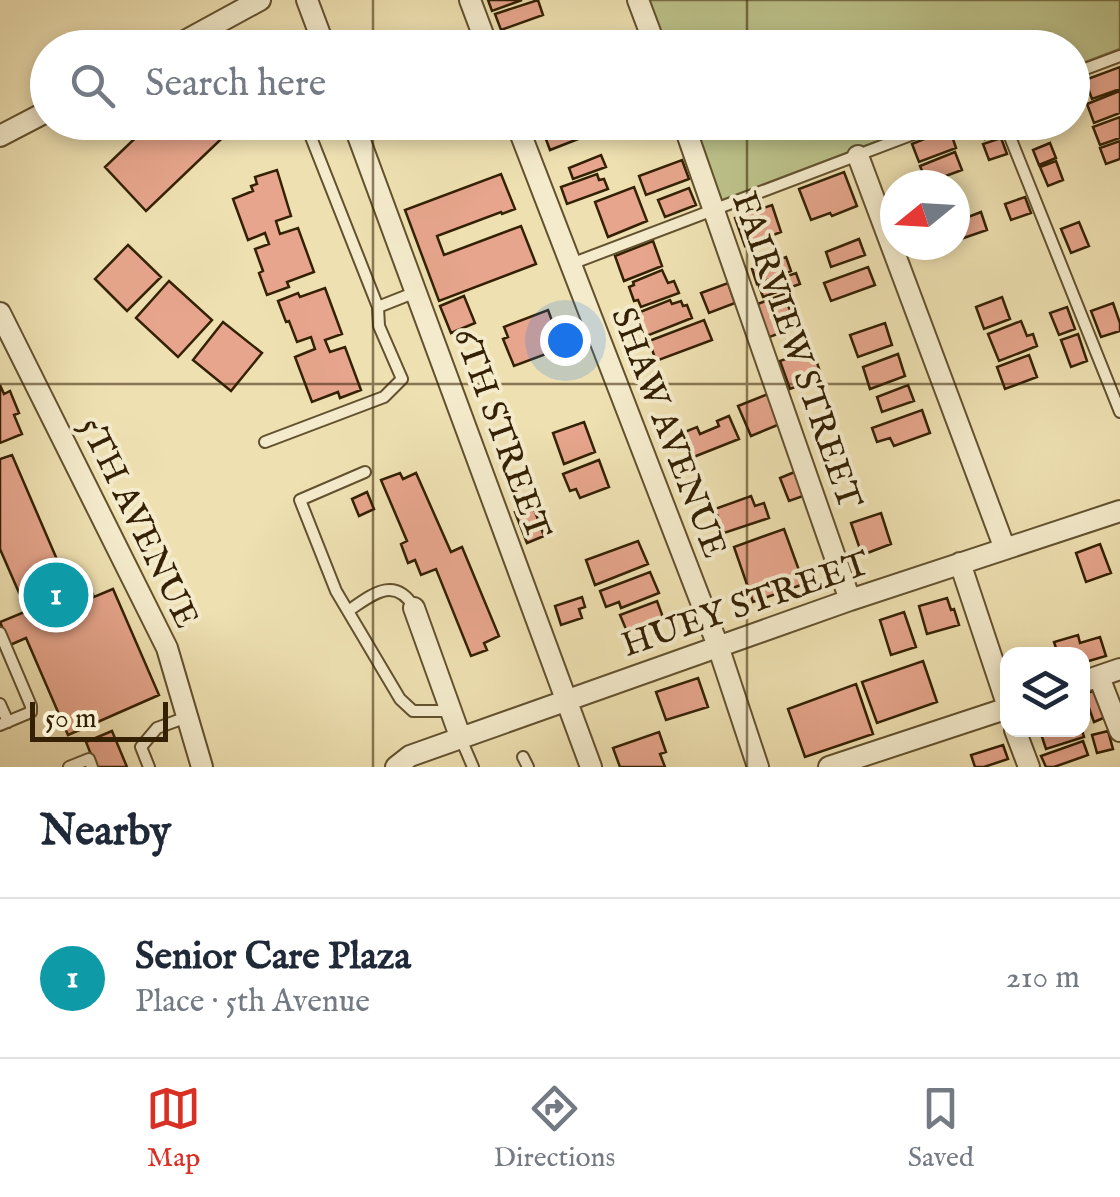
<!DOCTYPE html>
<meta charset="utf-8">
<style>
:root{--surface:#fff;--page:#f2f2f3;--text:#1f2937;--muted:#747a83;--line:#e0e1e3;--accent:#d93025}
body{margin:0;font-family:"IM FELL English",serif;background:var(--page);color:var(--text)}
.controls{position:absolute;right:30px;bottom:30px;display:grid;overflow:hidden;border-radius:20px;box-shadow:0 5px 15px #0003}
.controls button{width:90px;height:90px;display:grid;place-items:center;padding:0;border:0;border-bottom:2px solid var(--line);background:var(--surface);color:var(--text);font:50px sans-serif}
.compass{position:absolute;left:880px;top:170px;width:90px;height:90px;border-radius:50%;background:var(--surface);box-shadow:0 5px 15px #0003;rotate:252deg}
.scale{position:absolute;left:30px;bottom:25px;width:138px;box-sizing:border-box;padding-left:10px;border:5px solid #342103;border-top:0;font-size:28px;line-height:35px;white-space:nowrap;color:#342103;-webkit-text-stroke:8px #f4ebcc;paint-order:stroke}
.you{position:absolute;left:565px;top:340px;width:35px;height:35px;margin:-25px;border:8px solid #fff;border-radius:50%;background:#1a73e8;box-shadow:0 0 0 15px #1a73e833}
.badge{display:grid;place-items:center;width:65px;height:65px;border-radius:50%;background:var(--accent);color:#fff;font-size:32px;font-weight:700}
.pin{position:absolute;translate:-50% -50%;border:5px solid #fff;box-shadow:0 2px 10px #0006}
.list{margin:0;padding:0;list-style:none}
h2{display:flex;justify-content:space-between;align-items:center;height:130px;margin:0;padding:0 40px;font-size:42px}
h2 small{font-size:32px;font-weight:400;color:var(--muted)}
.list li{display:grid;grid-template-columns:65px 1fr auto;gap:30px;align-items:center;box-sizing:border-box;height:160px;padding:0 40px;border-top:2px solid var(--line)}
.list b{display:block;font-size:38px;white-space:nowrap}
.list p{margin:0;font-size:32px;white-space:nowrap;color:var(--muted)}
.list em{font-size:32px;font-style:normal;color:var(--muted)}
.icon{flex:none;width:55px;height:55px;fill:none;stroke:currentColor;stroke-width:2;stroke-linecap:round;stroke-linejoin:round}
.map{position:relative;flex:none;width:1120px;height:767px;overflow:hidden}
.search{position:absolute;background:var(--surface);box-shadow:0 5px 15px #0003;left:30px;right:30px;top:30px;height:110px;display:flex;align-items:center;gap:25px;box-sizing:border-box;padding:0 35px;border-radius:55px;color:var(--muted);font-size:38px}
.sheet{height:290px;background:var(--surface)}
nav{display:flex;justify-content:space-around;align-items:center;box-sizing:border-box;height:140px;border-top:2px solid var(--line);background:var(--surface);font-size:28px;color:var(--muted)}
nav a{display:grid;justify-items:center;gap:5px}
nav .on{color:var(--accent)}
.map>svg:first-child{display:block}
</style>
<div class="map">
<svg width="1120" height="767" viewBox="0 0 1120 767">
<rect width="100%" height="100%" fill="#eee0b1"/>
<filter id="stains"><feTurbulence type="fractalNoise" baseFrequency=".002" numOctaves="4"/><feColorMatrix values="0 0 0 0 .2 0 0 0 0 .09 0 0 0 0 .02 0 0 0 .5 -.17"/></filter>
<radialGradient id="worn" r=".72"><stop offset=".6" stop-color="#630" stop-opacity="0"/><stop offset="1" stop-color="#630" stop-opacity=".3"/></radialGradient>
<path fill="#bcc189" stroke="#787146" stroke-width="2.5" d="M 647,0 L 1120,0 L 1120,49 L 1073,67 L 1072,48 L 664,47 Z
M 691,122 L 926,123 L 720,201 Z"/>
<path fill="#e6a58c" stroke="#342103" stroke-width="2.5" d="M 488,0 L 522,0 L 492,11 Z
M 538,0 L 543,15 L 501,30 L 495,14 Z
M 1120,67 L 1120,89 L 1092,99 L 1085,80 Z
M 1120,91 L 1120,113 L 1094,123 L 1087,104 Z
M 1120,117 L 1120,138 L 1100,145 L 1093,127 Z
M 152,122 L 239,122 L 146,211 L 105,167 Z
M 573,122 L 592,122 L 596,132 L 550,150 L 544,134 Z
M 989,122 L 999,122 L 1002,132 L 985,139 L 980,126 Z
M 951,133 L 956,148 L 919,162 L 912,144 L 936,134 L 938,138 Z
M 1001,138 L 1007,154 L 989,160 L 983,144 Z
M 1120,141 L 1120,159 L 1106,164 L 1100,148 Z
M 1050,143 L 1056,158 L 1039,165 L 1033,150 Z
M 955,152 L 962,170 L 927,183 L 920,166 Z
M 601,155 L 606,167 L 573,179 L 569,168 Z
M 682,160 L 689,179 L 646,195 L 639,176 Z
M 1056,161 L 1063,180 L 1048,186 L 1040,167 Z
M 277,170 L 291,216 L 276,221 L 280,234 L 298,228 L 314,272 L 287,282 L 289,287 L 267,295 L 259,273 L 263,271 L 255,249 L 269,244 L 265,233 L 248,240 L 233,199 L 253,191 L 251,186 L 257,184 L 255,177 Z
M 844,172 L 857,206 L 832,216 L 830,213 L 811,220 L 799,189 Z
M 501,174 L 515,209 L 502,214 L 501,212 L 437,236 L 444,255 L 521,226 L 536,264 L 439,301 L 405,210 Z
M 597,174 L 599,180 L 604,179 L 608,189 L 567,204 L 561,187 Z
M 634,187 L 647,221 L 608,237 L 595,202 Z
M 689,188 L 696,205 L 665,217 L 658,200 Z
M 1025,197 L 1031,213 L 1011,220 L 1005,204 Z
M 772,205 L 781,232 L 745,246 L 735,218 Z
M 981,212 L 987,230 L 955,241 L 955,222 Z
M 1079,222 L 1089,246 L 1071,253 L 1061,229 Z
M 859,239 L 865,255 L 831,267 L 826,252 Z
M 653,241 L 662,266 L 624,281 L 615,256 Z
M 128,245 L 161,277 L 127,311 L 95,279 Z
M 786,257 L 791,271 L 757,284 L 752,269 Z
M 868,267 L 875,285 L 831,301 L 824,283 Z
M 662,270 L 668,283 L 674,281 L 679,293 L 641,307 L 638,300 L 634,301 L 629,287 L 634,285 L 633,282 Z
M 796,273 L 800,284 L 763,297 L 759,286 Z
M 169,281 L 212,320 L 178,357 L 136,318 Z
M 728,283 L 735,303 L 709,313 L 701,293 Z
M 325,288 L 342,334 L 325,340 L 330,352 L 345,347 L 361,390 L 340,398 L 338,392 L 312,402 L 295,357 L 315,349 L 311,337 L 297,342 L 289,321 L 286,322 L 278,301 L 298,293 L 300,297 Z
M 784,294 L 796,327 L 767,338 L 755,305 Z
M 464,296 L 475,323 L 451,333 L 440,306 Z
M 1002,297 L 1010,319 L 984,329 L 976,307 Z
M 670,300 L 672,304 L 681,301 L 683,306 L 687,305 L 692,318 L 644,337 L 635,314 Z
M 1113,303 L 1120,323 L 1120,331 L 1101,337 L 1091,311 Z
M 1067,307 L 1075,329 L 1059,335 L 1050,313 Z
M 548,310 L 562,348 L 514,366 L 503,339 L 508,337 L 504,327 Z
M 704,320 L 712,340 L 656,361 L 649,341 Z
M 1021,321 L 1027,336 L 1033,334 L 1037,346 L 999,361 L 988,334 Z
M 223,322 L 262,353 L 231,391 L 193,360 Z
M 885,323 L 892,345 L 858,357 L 850,335 Z
M 1078,334 L 1087,361 L 1071,367 L 1061,340 Z
M 812,349 L 822,377 L 790,389 L 780,361 Z
M 898,354 L 905,376 L 870,389 L 863,367 Z
M 1029,355 L 1037,377 L 1005,389 L 997,367 Z
M 0,385 L 4,394 L 10,391 L 19,413 L 14,415 L 22,434 L 0,443 Z
M 908,385 L 914,401 L 882,412 L 877,397 Z
M 768,394 L 780,424 L 751,436 L 738,406 Z
M 922,410 L 930,433 L 894,446 L 890,438 L 877,442 L 872,428 Z
M 729,416 L 739,439 L 691,458 L 682,433 L 697,427 L 700,434 L 719,426 L 717,421 Z
M 584,422 L 595,452 L 564,464 L 553,433 Z
M 12,455 L 71,592 L 88,584 L 94,597 L 113,589 L 159,695 L 68,735 L 26,638 L 10,645 L 0,622 L 27,611 L 0,549 L 0,459 Z
M 599,460 L 609,487 L 580,498 L 576,489 L 570,491 L 563,474 Z
M 797,471 L 806,495 L 789,501 L 780,478 Z
M 400,473 L 403,479 L 416,473 L 451,552 L 462,547 L 499,636 L 484,643 L 487,650 L 471,656 L 436,569 L 421,575 L 415,560 L 408,563 L 401,544 L 407,541 L 381,480 Z
M 367,492 L 374,509 L 359,516 L 352,499 Z
M 751,496 L 755,506 L 764,503 L 769,518 L 724,533 L 715,509 Z
M 533,506 L 544,536 L 527,543 L 515,512 Z
M 881,513 L 891,544 L 862,555 L 851,523 Z
M 784,529 L 804,584 L 753,602 L 734,547 Z
M 638,541 L 648,564 L 595,585 L 586,560 Z
M 1100,544 L 1111,573 L 1086,582 L 1076,553 Z
M 650,572 L 659,593 L 621,608 L 619,602 L 606,607 L 600,591 Z
M 582,597 L 585,607 L 579,609 L 582,618 L 561,625 L 555,606 Z
M 947,598 L 951,610 L 954,609 L 959,625 L 927,634 L 919,606 Z
M 657,601 L 664,620 L 628,634 L 620,615 Z
M 904,612 L 916,647 L 891,655 L 880,620 Z
M 1078,635 L 1080,643 L 1100,637 L 1106,656 L 1082,663 L 1082,654 L 1058,654 L 1054,642 Z
M 923,661 L 937,702 L 877,723 L 862,682 Z
M 698,678 L 708,707 L 666,720 L 656,692 Z
M 856,684 L 873,734 L 805,757 L 788,709 Z
M 1099,689 L 1108,716 L 1094,722 L 1084,694 Z
M 1044,730 L 1069,730 L 1070,732 L 1082,730 L 1084,737 L 1046,749 L 1040,731 Z
M 112,731 L 127,767 L 96,767 L 86,742 Z
M 1108,731 L 1113,749 L 1097,753 L 1092,735 Z
M 659,732 L 666,752 L 660,754 L 665,767 L 620,767 L 613,748 Z
M 1083,741 L 1088,755 L 1054,767 L 1046,767 L 1041,756 Z
M 1003,745 L 1008,759 L 984,767 L 975,767 L 971,755 Z"/>
<g fill="none" stroke-linecap="round" stroke-linejoin="round">
<g stroke="#62512e" stroke-width="14">
<path id="lane" d="M 1072,74 L 1120,56
M 305,122 L 378,307
M 1004,122 L 1120,412
M 571,264 L 945,122
M 265,442 L 384,397 L 402,379 L 379,326 L 378,307 L 416,292
M 365,472 L 300,500 L 336,591 L 400,699 L 413,711 L 450,711
M 348,611 C 372,595 394,575 414,607
M 0,633 L 31,706 L 31,712 L 0,725
M 0,704 L 8,722
M 461,739 L 473,767
M 523,757 L 528,767
M 69,767 L 89,759 L 92,767
M 149,767 L 141,747 L 157,728 L 187,717"/>
</g>
<g stroke="#62512e" stroke-width="24">
<path id="street" d="M 307,0 L 325,48
M 470,0 L 488,48
M 638,0 L 656,48
M 172,48 L 260,0
M 353,122 L 591,767
M 516,122 L 718,646 L 758,767
M 683,122 L 850,600
M 0,136 L 48,111
M 858,156 L 1005,549
M 0,313 L 167,648 L 202,767
M 960,563 L 1008,707
M 414,608 L 461,739
M 1099,677 L 1120,731
M 1082,682 L 1120,669
M 1015,730 L 1029,767
M 396,767 L 410,756 L 850,600 L 1120,511
M 829,767 L 1008,708"/>
</g>
<use href="#lane" stroke="#f4ebcc" stroke-width="10"/>
<use href="#street" stroke="#f4ebcc" stroke-width="20"/>
</g>
<path fill="none" stroke="#342103" stroke-width="2.5" stroke-opacity="0.55" d="M 373,0 L 373,48M 747,0 L 747,48M 373,122 L 373,767M 747,122 L 747,767M 0,384 L 1120,384"/>
<g text-anchor="middle" stroke-width="8" stroke-linejoin="round" paint-order="stroke">
<g font-size="35" fill="#342103" stroke="#f4ebcc">
<text transform="translate(798 350) rotate(71)" y="12">FAIRVIEW STREET</text>
<text transform="translate(670 432) rotate(69)" y="12">SHAW AVENUE</text>
<text transform="translate(503 433) rotate(70)" y="12">6TH STREET</text>
<text transform="translate(140 522) rotate(64)" y="12">5TH AVENUE</text>
<text transform="translate(745 603) rotate(-19)" y="12">HUEY STREET</text>
</g>
</g>
<rect width="100%" height="100%" filter="url(#stains)"/>
<rect width="100%" height="100%" fill="url(#worn)"/>
</svg>
<div class="controls">
<button><svg class="icon" aria-label="layers" viewBox="0 0 24 24"><path d="M12 4l9 5-9 5-9-5zM3 14l9 5 9-5"/></svg></button>
</div>
<svg class="compass" viewBox="-18 -18 36 36"><path d="M0-13l5 13h-10z" fill="#e53935"/><path d="M0 13l5-13h-10z" fill="#747a83"/></svg>
<div class="scale">50 m</div>
<div class="you"></div>
<div class="pin badge" style="left:56px;top:595px;background:#0f9aa8">1</div>
<div class="search"><svg class="icon" aria-label="search" viewBox="0 0 24 24"><circle cx="10" cy="10" r="6"/><path d="M15 15l6 6"/></svg>Search here</div>
</div>
<section class="sheet">
<h2>Nearby<small></small></h2>
<ul class="list">
<li><span class="badge" style="background:#0f9aa8">1</span><div><b>Senior Care Plaza</b><p>Place · 5th Avenue</p></div><em>210 m</em></li>
</ul>
</section>
<nav>
<a class="on"><svg class="icon" aria-label="map" viewBox="0 0 24 24"><path d="M3 6l6-2 6 2 6-2v14l-6 2-6-2-6 2zM9 4v14M15 6v14"/></svg>Map</a>
<a><svg class="icon" aria-label="directions" viewBox="0 0 24 24"><path d="M12 3l9 9-9 9-9-9zM9 14v-3h6M13 9l2 2-2 2"/></svg>Directions</a>
<a><svg class="icon" aria-label="saved" viewBox="0 0 24 24"><path d="M7 4h10v16l-5-4-5 4z"/></svg>Saved</a>
</nav>
